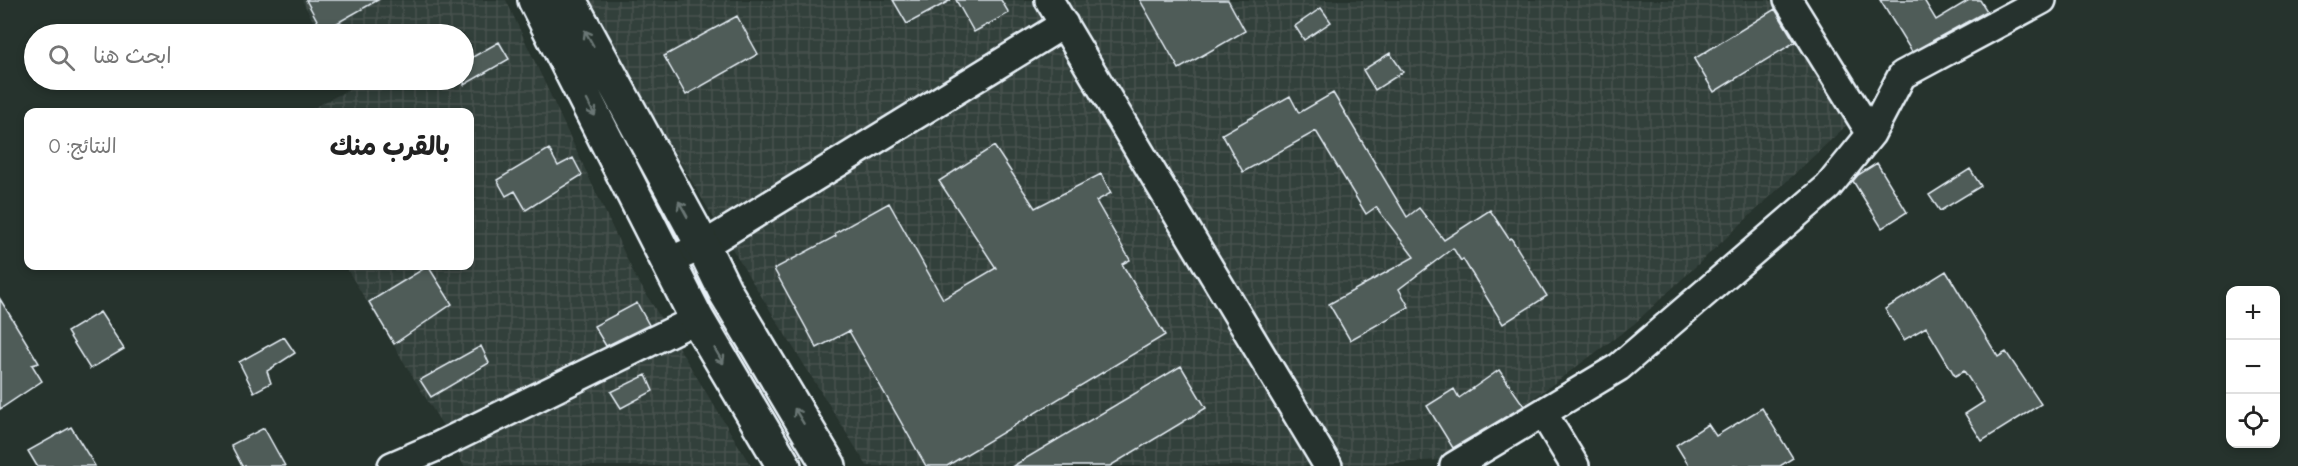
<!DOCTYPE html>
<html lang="ar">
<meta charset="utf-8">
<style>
:root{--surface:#fff;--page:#f6f6f6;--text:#222;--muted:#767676;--line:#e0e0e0}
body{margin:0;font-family:Delius,"Playpen Sans Arabic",sans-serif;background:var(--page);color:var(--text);direction:rtl}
.controls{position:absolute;right:18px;bottom:18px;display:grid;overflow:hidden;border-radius:12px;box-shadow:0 3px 9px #0003}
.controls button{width:54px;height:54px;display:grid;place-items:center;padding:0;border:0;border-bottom:2px solid var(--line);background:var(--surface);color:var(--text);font:30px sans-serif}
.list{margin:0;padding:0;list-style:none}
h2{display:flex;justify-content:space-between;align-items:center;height:78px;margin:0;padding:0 24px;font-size:26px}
h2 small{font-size:20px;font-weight:400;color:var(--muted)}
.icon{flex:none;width:33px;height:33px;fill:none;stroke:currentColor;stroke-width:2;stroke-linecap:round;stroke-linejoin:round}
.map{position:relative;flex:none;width:2298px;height:466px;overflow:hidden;direction:ltr}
.search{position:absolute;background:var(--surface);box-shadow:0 3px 9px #0003;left:24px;top:24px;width:450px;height:66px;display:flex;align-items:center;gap:15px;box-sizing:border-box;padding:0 21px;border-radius:33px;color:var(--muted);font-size:22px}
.panel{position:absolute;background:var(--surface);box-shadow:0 3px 9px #0003;left:24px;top:108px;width:450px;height:162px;border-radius:12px;direction:rtl}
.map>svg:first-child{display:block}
</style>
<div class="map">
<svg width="2298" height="466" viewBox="0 0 2298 466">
<defs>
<pattern id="industrial-grid" width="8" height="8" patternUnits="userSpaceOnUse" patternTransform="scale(1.5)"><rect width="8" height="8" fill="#333f3a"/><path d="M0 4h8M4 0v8" fill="none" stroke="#47524e"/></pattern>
</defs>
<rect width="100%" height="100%" fill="#26332d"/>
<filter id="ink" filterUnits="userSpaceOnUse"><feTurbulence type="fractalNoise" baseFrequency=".0167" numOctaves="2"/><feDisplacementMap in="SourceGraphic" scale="12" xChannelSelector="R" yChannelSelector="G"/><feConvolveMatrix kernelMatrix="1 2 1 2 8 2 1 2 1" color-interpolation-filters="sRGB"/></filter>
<g filter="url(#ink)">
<path fill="url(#industrial-grid)" d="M 302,0 L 506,0 L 635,276 L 751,466 L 464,466 L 443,426 L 345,266 L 470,266 L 470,112 L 305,112 L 350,89 L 345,80 L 464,80 L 464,34 L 320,34 Z
M 583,0 L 1770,0 L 1848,124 L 1634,324 L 1452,459 L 1356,466 L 1309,464 L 1304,466 L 867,466 L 740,262 Z"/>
<path fill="#505c59" stroke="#e8f1f8" stroke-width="1.5" d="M 306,0 L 378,0 L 323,31 Z
M 893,0 L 951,0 L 907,24 Z
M 956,0 L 1001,0 L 1009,13 L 974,32 Z
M 1140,0 L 1228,0 L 1245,31 L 1179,69 Z
M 1880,0 L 1924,0 L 1936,20 L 1969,0 L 1980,0 L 1987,11 L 1912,52 Z
M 1321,8 L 1331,22 L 1304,40 L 1295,26 Z
M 1775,9 L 1795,42 L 1714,92 L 1694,59 Z
M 737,16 L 758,54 L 686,95 L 664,56 Z
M 499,42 L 509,59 L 464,85 L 464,62 Z
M 1390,53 L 1403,72 L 1375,90 L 1363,70 Z
M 1333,93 L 1407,217 L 1419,208 L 1444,240 L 1490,210 L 1509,239 L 1511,238 L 1547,296 L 1503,324 L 1463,259 L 1461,261 L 1453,248 L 1399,289 L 1409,307 L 1350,340 L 1329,304 L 1414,257 L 1376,207 L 1366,214 L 1316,131 L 1243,172 L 1222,134 L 1290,96 L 1299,113 Z
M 994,146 L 1035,208 L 1101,174 L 1111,193 L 1096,201 L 1130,260 L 1122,264 L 1165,335 L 947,466 L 926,466 L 849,331 L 817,348 L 774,269 L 836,236 L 835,233 L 889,203 L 943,299 L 996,268 L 939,181 Z
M 549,149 L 558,166 L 573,158 L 582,175 L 526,210 L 515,191 L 506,196 L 497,180 Z
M 1877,163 L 1907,212 L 1882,228 L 1853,181 L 1858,175 Z
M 1970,169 L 1981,186 L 1940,211 L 1929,195 Z
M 428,266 L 452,304 L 394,344 L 369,302 Z
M 1946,271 L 1998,357 L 2006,352 L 2041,404 L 1982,441 L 1965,414 L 1984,402 L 1964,371 L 1955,376 L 1926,327 L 1904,340 L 1885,309 Z
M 0,299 L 39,363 L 32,365 L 42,381 L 0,409 Z
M 637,303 L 649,325 L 606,346 L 594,326 Z
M 100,312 L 124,349 L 90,369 L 67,332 Z
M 284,337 L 295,353 L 267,371 L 271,383 L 254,392 L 239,362 Z
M 481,346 L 489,363 L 431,397 L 420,380 Z
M 1181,366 L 1206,408 L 1110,466 L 1013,466 Z
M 1499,370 L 1524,406 L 1453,448 L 1427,406 L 1454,389 L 1459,398 Z
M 646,375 L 653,391 L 621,408 L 611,392 Z
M 1762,408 L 1793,458 L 1780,466 L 1689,466 L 1676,445 L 1708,424 L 1716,436 Z
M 71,427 L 95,466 L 37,466 L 28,451 Z
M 264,428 L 285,466 L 242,466 L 231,445 Z"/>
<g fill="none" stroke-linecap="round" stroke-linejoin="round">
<g stroke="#e8f1f8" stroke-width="32">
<path id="street" d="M 1049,0 L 1328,466
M 1788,0 L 1871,134
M 669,261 L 703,246 L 1064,24
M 1543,413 L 1575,466
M 392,466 L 436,447 L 697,319
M 1454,466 L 1619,367 L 1828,187 L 1871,134 L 1902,75 L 2042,0"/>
</g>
<g stroke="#e8f1f8" stroke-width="38">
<path id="secondary" d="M 535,0 L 697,319 L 784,466
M 569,0 L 703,246 L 726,293 L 829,466"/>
</g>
<use href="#street" stroke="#26332d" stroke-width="27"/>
<use href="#secondary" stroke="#26332d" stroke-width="33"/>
</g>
<defs><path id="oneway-shaft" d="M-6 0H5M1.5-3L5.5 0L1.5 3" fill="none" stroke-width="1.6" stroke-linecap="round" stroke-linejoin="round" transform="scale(1.5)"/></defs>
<g stroke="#6a7674">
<use href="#oneway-shaft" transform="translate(589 38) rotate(-119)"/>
<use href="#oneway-shaft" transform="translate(591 108) rotate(63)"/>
<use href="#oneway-shaft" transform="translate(683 209) rotate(-119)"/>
<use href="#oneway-shaft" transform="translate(719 356) rotate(60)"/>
<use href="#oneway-shaft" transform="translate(799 416) rotate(-121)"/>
</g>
</g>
</svg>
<div class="controls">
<button>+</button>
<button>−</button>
<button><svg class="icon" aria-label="locate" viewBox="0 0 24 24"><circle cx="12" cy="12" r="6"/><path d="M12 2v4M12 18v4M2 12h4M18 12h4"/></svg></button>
</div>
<div class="search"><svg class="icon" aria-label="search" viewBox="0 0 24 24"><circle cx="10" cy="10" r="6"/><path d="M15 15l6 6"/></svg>ابحث هنا</div>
<section class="panel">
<h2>بالقرب منك<small>النتائج: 0</small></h2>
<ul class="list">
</ul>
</section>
</div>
